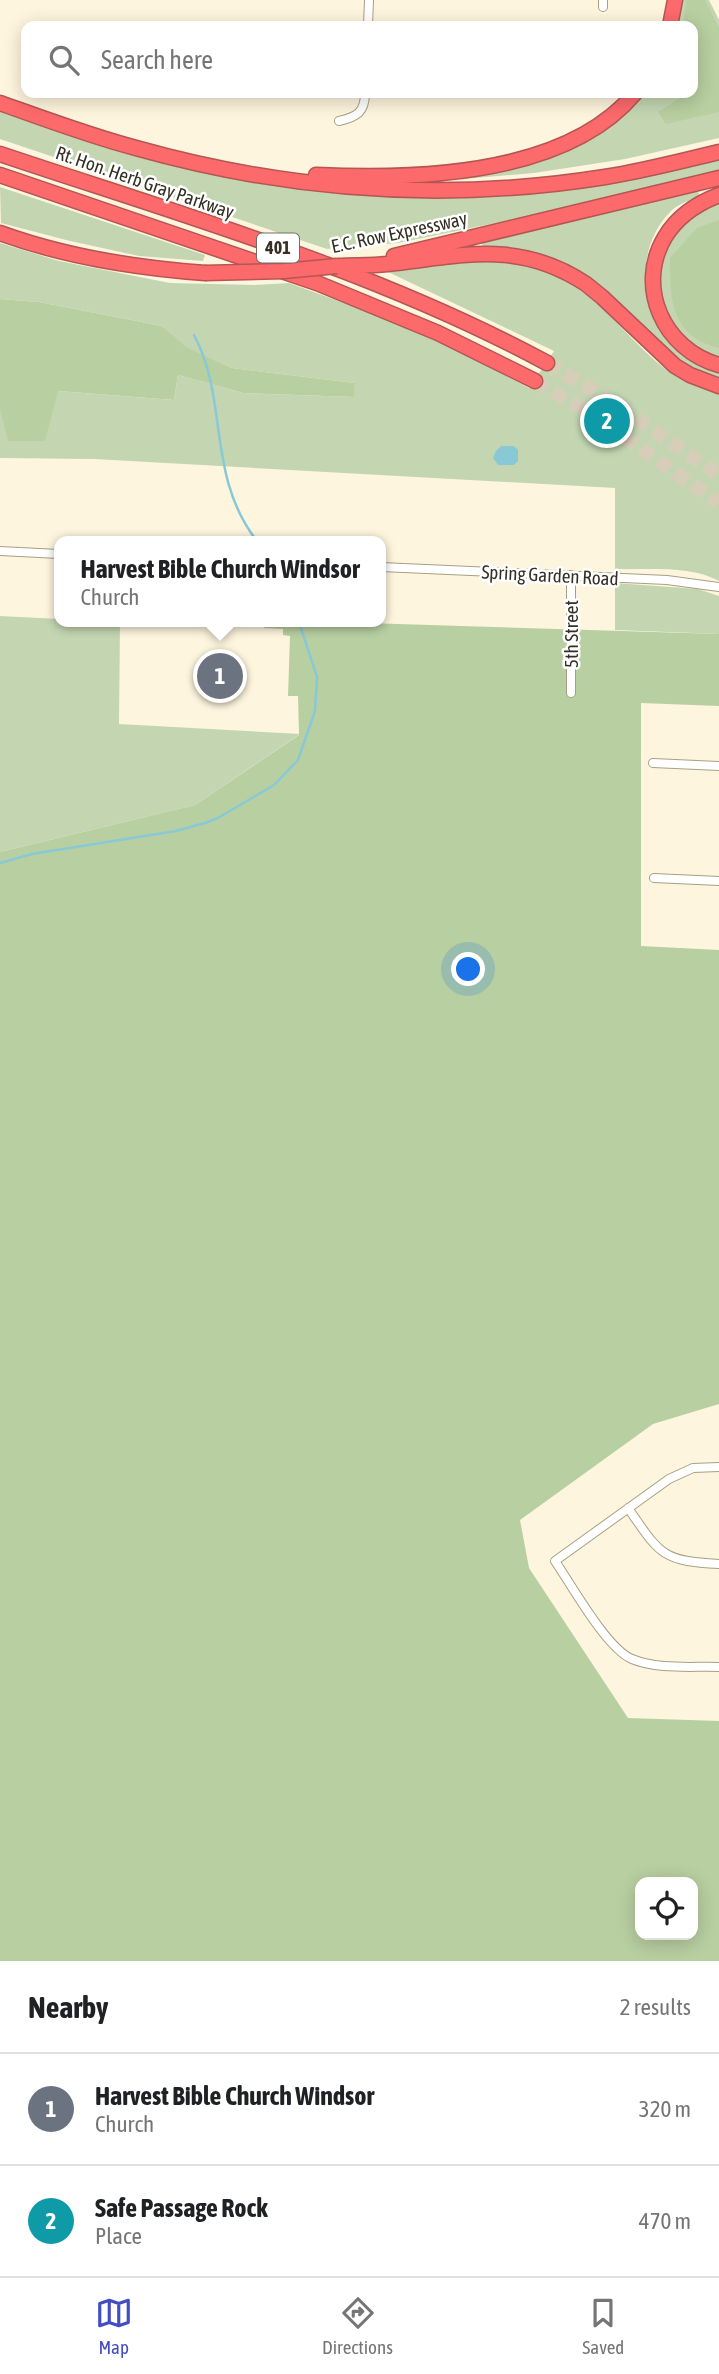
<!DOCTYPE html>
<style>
:root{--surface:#fff;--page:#f2f2f2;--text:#202124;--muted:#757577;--line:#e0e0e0;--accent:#434dc2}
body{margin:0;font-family:"Asap Condensed",sans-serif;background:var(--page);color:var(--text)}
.controls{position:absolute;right:21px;bottom:21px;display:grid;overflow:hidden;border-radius:14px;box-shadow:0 4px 18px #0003}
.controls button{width:63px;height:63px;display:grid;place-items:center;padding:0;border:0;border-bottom:2px solid var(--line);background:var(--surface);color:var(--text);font:35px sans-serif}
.you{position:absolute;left:469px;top:970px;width:24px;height:24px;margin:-18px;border:5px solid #fff;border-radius:50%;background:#1a73e8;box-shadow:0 0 0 10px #1a73e833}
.badge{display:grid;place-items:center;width:46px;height:46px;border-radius:50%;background:var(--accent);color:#fff;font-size:23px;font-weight:700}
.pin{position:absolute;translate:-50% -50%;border:4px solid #fff;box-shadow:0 2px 7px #0006}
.popup{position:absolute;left:54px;top:536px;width:332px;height:91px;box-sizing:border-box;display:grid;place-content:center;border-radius:14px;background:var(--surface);filter:drop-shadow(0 2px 5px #0005);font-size:23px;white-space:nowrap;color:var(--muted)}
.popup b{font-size:26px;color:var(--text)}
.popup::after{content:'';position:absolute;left:50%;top:100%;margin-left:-14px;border:14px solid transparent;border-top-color:var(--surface)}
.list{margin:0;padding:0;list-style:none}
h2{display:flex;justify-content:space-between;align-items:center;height:91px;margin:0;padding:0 28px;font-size:30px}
h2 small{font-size:23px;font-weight:400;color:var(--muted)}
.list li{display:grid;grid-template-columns:46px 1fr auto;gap:21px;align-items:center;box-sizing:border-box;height:112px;padding:0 28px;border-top:2px solid var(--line)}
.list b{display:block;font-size:26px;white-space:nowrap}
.list p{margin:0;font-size:23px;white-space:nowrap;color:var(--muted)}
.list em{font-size:23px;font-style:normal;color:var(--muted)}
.icon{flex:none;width:38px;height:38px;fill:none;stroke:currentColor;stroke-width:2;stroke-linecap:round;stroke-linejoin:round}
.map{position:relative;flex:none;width:719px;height:1961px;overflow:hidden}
.search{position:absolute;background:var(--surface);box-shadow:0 4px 18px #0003;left:21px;right:21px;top:21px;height:77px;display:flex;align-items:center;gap:18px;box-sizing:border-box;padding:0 24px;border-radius:14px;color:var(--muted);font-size:26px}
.sheet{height:315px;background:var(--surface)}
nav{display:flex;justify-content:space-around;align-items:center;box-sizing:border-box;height:98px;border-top:2px solid var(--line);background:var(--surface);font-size:19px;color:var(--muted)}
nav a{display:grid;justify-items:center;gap:4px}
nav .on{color:var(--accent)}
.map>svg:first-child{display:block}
</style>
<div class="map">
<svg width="719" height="1961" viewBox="0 0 719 1961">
<rect width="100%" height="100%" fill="#fef5de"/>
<path fill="#c3d6b1" d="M 677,0 L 709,0 L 719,20 L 719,138 L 625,159 L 534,173 L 462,179 L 460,173 C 502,165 556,160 592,138 C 611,126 626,108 640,93 L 693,93 L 693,26 L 673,26 Z
M 0,110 L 127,154 L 292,188 L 401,196 L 719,158 L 719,170 L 520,218 L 398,243 L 327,249 L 0,139 Z
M 0,187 L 205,255 L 203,261 L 139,256 L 70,241 L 1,223 Z
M 697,190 L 700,195 C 691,200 678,204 671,211 C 621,261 648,359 719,370 L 719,378 L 710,377 L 684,366 L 591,281 L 483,249 L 482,243 Z
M 719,200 L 719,357 C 704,351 687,346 676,333 C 646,296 655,239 694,212 C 702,207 711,204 719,200 Z
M 0,243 L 59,261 L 170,283 L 255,285 L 289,283 L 385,318 L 467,355 L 529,388 L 554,351 L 386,271 C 434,265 488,251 535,267 C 561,276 588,293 607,313 C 638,343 672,388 719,391 L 719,581 C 690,565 648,570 615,569 L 615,488 L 94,459 L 0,458 L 0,408 L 58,391 L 174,400 L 178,375 L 243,393 L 353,397 L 355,383 L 232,368 L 185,347 L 162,326 L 39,302 L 0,299 Z
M 615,583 L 698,589 L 719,596 L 719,634 L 615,630 Z
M 0,616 L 59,619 L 59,622 L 120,622 L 119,724 L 300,734 L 195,805 L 0,852 Z"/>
<path fill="#b8cfa1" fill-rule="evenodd" d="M 686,0 L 705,0 L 719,28 L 719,112 L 666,124 L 658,112 L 680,98 L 680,93 L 693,93 L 693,26 L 683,26 Z
M 719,220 L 719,348 C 671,336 670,300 670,258 L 697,228 Z
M 0,299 L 39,302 L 162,326 L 186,347 L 232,368 L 355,383 L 354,397 L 243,393 L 178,375 L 174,400 L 58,391 L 45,441 L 8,441 L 0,408 Z
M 264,622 L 334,622 L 719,634 L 719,706 L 641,703 L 641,946 L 719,950 L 719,1404 L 653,1424 L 520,1520 L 529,1568 L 628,1718 L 719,1721 L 719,1961 L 0,1961 L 0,852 L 195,805 L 299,735 L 298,696 L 288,696 L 290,636 L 283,635 L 283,629 L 264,628 ZM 640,1882 L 693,1882 L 693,1935 L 640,1935 Z"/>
<path fill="#89c9d6" d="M 501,446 L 514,446 L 518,450 L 518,461 L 514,465 L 498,465 L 493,458 L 496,451 Z"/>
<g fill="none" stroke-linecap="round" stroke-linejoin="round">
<path stroke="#89c9d6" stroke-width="2.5" d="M 194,335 C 229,400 206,476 257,541
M 0,863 L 32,854 L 176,831 L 205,823 L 218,818 L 274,785 L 298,760 L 315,711 L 317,677 L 299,622"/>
<path stroke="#d6ceb9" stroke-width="14" stroke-dasharray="14 7" stroke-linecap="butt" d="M 547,363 L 603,396 L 719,475
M 535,381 L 591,414 L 719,503"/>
<g stroke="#a99f84" stroke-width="10">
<path id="street" d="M 603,7 L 603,0
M 368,26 L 369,0
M 339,121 C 357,117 365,112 365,93
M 0,551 L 59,554
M 381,567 L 667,580 L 719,587
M 571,575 L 571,693
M 653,763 L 719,766
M 654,878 L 719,881
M 719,1467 L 693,1468 L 669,1479 L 555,1561 C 572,1586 607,1649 632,1659 C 658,1670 692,1666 719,1667
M 628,1508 C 660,1554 661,1561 719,1564"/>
</g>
<g stroke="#b65653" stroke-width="17">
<path id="highway" d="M 670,26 L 675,0
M 0,103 C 45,119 90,136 136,148 C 289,191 448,202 605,177 C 643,171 681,161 719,152
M 0,154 C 185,216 375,270 547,363
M 0,175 L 317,283 L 438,333 L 535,381
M 316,175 C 416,180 566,176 635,93
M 719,195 C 698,203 677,217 665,237 C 635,287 664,350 719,365
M 0,233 C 66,257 136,268 205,273
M 394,256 L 719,178
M 338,266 C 355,265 371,266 387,264 C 462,256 518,239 586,284 L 602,297 L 675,366 L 690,375 L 719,386"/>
</g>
<use href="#street" stroke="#fff" stroke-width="8"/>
<use href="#highway" stroke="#fc6a6c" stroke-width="14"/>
<g stroke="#b65653" stroke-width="17" stroke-linecap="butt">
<path id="highway-bridge" d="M 205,273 L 284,271 L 337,266"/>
</g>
<use href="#highway-bridge" stroke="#fc6a6c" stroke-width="14"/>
</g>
<g text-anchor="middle" stroke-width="5" stroke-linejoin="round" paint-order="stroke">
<rect fill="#fff" stroke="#716e66" stroke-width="2" x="257" y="233.5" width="42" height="29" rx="5"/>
<g font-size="18" font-weight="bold" fill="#343025">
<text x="278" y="254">401</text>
</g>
<g font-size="19" fill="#343025" stroke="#fff">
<text transform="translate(145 182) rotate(19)" y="7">Rt. Hon. Herb Gray Parkway</text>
<text transform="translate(399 232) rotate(-12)" y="7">E.C. Row Expressway</text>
<text transform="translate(550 575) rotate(3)" y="7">Spring Garden Road</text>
<text transform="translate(571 634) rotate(-90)" y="7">5th Street</text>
</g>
</g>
</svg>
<div class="controls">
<button><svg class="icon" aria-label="locate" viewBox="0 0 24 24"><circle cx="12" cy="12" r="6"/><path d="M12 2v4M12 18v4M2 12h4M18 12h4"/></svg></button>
</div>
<div class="you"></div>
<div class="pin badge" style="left:220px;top:676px;background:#6b7280">1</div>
<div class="popup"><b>Harvest Bible Church Windsor</b>Church</div>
<div class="pin badge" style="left:607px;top:421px;background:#0f9aa8">2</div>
<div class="search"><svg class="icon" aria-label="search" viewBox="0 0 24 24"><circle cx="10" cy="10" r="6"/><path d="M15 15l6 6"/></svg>Search here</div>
</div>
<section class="sheet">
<h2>Nearby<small>2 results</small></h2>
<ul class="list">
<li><span class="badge" style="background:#6b7280">1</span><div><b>Harvest Bible Church Windsor</b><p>Church</p></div><em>320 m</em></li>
<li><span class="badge" style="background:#0f9aa8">2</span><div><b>Safe Passage Rock</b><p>Place</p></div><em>470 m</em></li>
</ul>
</section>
<nav>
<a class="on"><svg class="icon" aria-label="map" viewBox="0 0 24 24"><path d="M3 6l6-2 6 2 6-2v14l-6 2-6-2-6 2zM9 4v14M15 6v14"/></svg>Map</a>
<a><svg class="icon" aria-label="directions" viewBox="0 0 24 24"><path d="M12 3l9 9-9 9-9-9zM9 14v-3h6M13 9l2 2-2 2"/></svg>Directions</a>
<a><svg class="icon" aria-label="saved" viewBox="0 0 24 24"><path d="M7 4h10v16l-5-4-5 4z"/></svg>Saved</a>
</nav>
